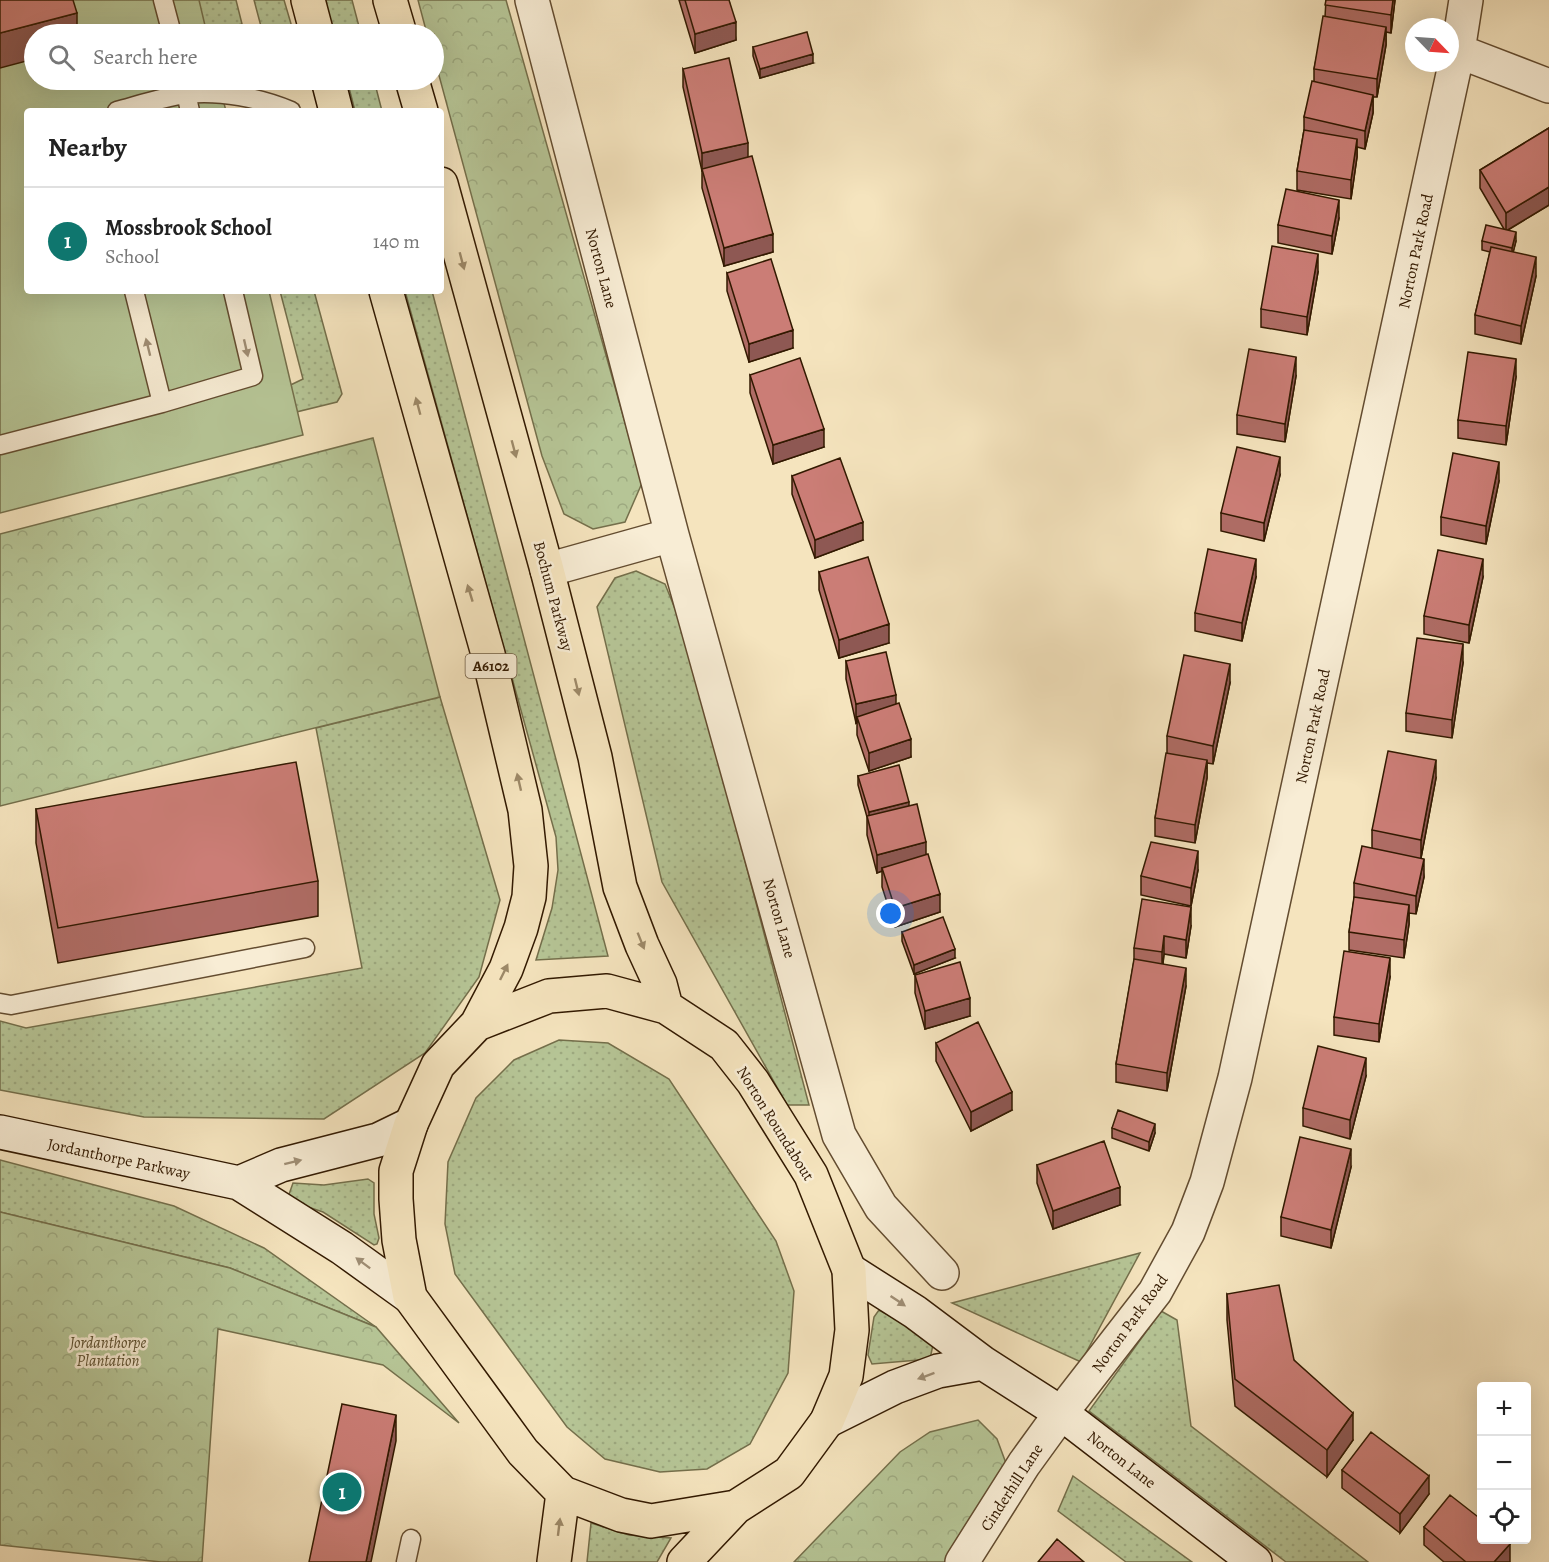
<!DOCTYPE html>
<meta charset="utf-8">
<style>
:root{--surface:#fff;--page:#f2f2f2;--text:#222;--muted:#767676;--line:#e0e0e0;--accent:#0f766e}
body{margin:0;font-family:Alegreya,serif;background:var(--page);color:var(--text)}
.controls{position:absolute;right:18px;bottom:18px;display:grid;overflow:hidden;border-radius:6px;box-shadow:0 6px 24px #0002}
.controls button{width:54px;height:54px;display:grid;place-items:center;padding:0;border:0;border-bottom:2px solid var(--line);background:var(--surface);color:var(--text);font:30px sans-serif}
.compass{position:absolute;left:1405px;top:18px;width:54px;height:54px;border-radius:50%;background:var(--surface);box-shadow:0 6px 24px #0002;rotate:115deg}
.you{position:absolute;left:891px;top:914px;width:21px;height:21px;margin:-15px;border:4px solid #fff;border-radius:50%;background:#1a73e8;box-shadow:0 0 0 9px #1a73e833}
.badge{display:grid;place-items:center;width:39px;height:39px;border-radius:50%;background:var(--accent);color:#fff;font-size:20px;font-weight:700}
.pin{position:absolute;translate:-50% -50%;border:3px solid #fff;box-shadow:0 2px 6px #0006}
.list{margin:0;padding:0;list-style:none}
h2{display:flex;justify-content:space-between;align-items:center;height:78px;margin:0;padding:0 24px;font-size:26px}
h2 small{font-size:20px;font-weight:400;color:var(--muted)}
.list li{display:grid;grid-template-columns:39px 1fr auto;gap:18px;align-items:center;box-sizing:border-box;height:108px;padding:0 24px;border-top:2px solid var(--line)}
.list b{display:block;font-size:22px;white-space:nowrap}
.list p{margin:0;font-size:20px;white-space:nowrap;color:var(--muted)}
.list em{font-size:20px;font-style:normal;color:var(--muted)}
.icon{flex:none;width:33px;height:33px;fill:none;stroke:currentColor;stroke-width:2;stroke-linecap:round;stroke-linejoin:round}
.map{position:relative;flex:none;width:1549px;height:1562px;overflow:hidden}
.search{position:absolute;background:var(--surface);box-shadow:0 6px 24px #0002;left:24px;top:24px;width:420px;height:66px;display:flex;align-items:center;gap:15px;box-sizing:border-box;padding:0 21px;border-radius:33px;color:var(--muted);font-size:22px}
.panel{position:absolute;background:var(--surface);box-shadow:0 6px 24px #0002;left:24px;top:108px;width:420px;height:186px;border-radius:6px}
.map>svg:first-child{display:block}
</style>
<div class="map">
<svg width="1549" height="1562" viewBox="0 0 1549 1562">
<defs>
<pattern id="grass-dots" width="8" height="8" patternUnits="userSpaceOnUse" patternTransform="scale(1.5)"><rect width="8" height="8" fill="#b6c596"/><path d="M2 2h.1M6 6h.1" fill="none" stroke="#9da980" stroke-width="1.8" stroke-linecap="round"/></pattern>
<pattern id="forest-crowns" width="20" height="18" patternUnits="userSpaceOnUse" patternTransform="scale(1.5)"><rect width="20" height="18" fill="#b6c596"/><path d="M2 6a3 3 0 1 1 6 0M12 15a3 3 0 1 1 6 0" fill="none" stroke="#9da980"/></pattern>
</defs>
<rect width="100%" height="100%" fill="#f5e4be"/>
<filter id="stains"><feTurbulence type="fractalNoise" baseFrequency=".00333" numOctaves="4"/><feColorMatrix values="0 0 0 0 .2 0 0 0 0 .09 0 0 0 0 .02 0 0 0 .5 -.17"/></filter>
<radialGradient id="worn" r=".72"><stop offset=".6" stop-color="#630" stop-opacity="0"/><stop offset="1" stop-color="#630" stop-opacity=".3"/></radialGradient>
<path fill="url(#grass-dots)" stroke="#746f4b" stroke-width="1.5" d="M 191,0 L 236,0 L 242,24 L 201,34 Z
M 254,0 L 284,0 L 294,34 L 263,34 Z
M 325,0 L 352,0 L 361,34 L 334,34 Z
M 347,80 L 374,80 L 382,111 L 355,111 Z
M 280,291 L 314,291 L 342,394 L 337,402 L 284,415 L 278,391 L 303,379 Z
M 405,291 L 432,291 L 608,956 L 536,960 L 552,908 L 558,870 L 556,837 Z
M 636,571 L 665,584 L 686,636 L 809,1105 L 787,1105 L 662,882 L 597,607 L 615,578 Z
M 440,697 L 500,900 L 479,977 L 425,1053 L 324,1119 L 144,1117 L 0,1090 L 0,1021 L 26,1028 L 362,968 L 316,728 Z
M 559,1040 L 608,1043 L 669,1079 L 776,1241 L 794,1291 L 788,1373 L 750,1444 L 707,1469 L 660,1472 L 605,1459 L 567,1427 L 455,1274 L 445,1224 L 448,1162 L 476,1098 L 514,1060 Z
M 0,1160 L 174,1206 L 264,1248 L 376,1327 L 230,1268 L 0,1212 Z
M 368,1179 L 374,1183 L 374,1214 L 379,1238 L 377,1244 L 374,1245 L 323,1212 L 287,1200 L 293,1183 L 324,1185 Z
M 1140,1253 L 1081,1362 L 952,1303 Z
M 879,1310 L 934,1340 L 930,1359 L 872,1364 L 868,1355 L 874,1317 Z
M 1161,1311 L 1177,1320 L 1191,1426 L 1368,1562 L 1286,1562 L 1089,1411 Z
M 1073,1476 L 1192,1562 L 1126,1562 L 1058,1511 Z
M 591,1523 L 629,1535 L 671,1538 L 657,1562 L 587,1562 Z"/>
<path fill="url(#forest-crowns)" stroke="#746f4b" stroke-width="1.5" d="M 418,0 L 506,0 L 642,483 L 625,522 L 593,529 L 564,514 L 542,456 L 434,57 L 434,34 L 427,34 Z
M 373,438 L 440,697 L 0,806 L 0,534 Z
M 0,1212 L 230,1268 L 376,1327 L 459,1423 L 383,1365 L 218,1329 L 202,1562 L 161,1562 L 0,1545 Z
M 978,1420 L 997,1439 L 1007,1466 L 945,1562 L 794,1562 L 900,1452 L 930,1432 Z"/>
<path fill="#b6c596" stroke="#746f4b" stroke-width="1.5" d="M 0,0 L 199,0 L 207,34 L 34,34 L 34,80 L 218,80 L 226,111 L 27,111 L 27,291 L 269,291 L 303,435 L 0,513 Z"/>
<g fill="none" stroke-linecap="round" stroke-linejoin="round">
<g stroke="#634c30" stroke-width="21">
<path id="lane" d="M 163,0 L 172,34
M 183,80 L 190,111
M 117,111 C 139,105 163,97 186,94 C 219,90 261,98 291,111
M 134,291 L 162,403
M 0,445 L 162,403 L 253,376 L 233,291
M 0,1003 L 11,1005 L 305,948
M 406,1562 L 411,1539"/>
</g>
<g stroke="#634c30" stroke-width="36">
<path id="street" d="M 532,0 L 672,535 L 839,1135 L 881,1207 L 942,1273
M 1458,51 L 1549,86
M 547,570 L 672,535
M 962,1562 L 1024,1464 L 1061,1413 L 1155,1292 L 1188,1232 L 1207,1182 L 1235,1078 L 1458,51 L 1466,0"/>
</g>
<g stroke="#321900" stroke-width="36">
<path id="secondary" d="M 0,1132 L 239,1183 L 342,1248 L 410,1297
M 239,1183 L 281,1165 L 378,1140 L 411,1124
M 849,1270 L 915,1312 L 983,1363 L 1061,1413 L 1255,1562
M 827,1421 L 895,1387 L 938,1371 L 983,1363"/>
</g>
<g stroke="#321900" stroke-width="36">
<path id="highway" d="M 308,0 L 317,34
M 390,0 L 400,34
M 328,80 L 336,111
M 412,80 L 421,111
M 441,184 L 547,570 L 595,757 L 620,887 L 642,945 L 660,984 L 666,1007
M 386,291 L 488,654 L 525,810 L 531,866 L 529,897 L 521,928 L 506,969 L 477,1024
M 607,991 L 666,1007 L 724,1045 L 753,1082 L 811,1175 L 849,1270 L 852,1330 L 846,1376 L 827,1421 L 789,1473 L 736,1507 L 651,1521 L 621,1515 L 563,1493 L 523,1452 L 410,1297 L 399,1240 L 396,1199 L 396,1171 L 411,1124 L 438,1065 L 477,1024 L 549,996 Z
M 554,1562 L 563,1493
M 684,1562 L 736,1507"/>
</g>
<use href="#lane" stroke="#f8edd5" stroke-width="18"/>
<use href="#street" stroke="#f8edd5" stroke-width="33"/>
<use href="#secondary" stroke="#f8edd5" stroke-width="33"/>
<use href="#highway" stroke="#f5e4be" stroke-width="33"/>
</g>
<path fill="#af6c65" stroke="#321900" stroke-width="1.5" d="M 679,0 L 729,0 L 736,40 L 695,53 Z
M 1326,0 L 1395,0 L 1391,33 L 1386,32 L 1386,45 L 1377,97 L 1373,97 L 1373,113 L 1365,149 L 1357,147 L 1357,157 L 1351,199 L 1297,190 L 1297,171 L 1304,130 L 1304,117 L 1314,82 L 1314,69 L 1325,17 Z
M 753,47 L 813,63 L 760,78 L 753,56 Z
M 683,69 L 748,157 L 773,252 L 724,266 L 702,188 L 702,171 L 683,87 Z
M 1549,128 L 1549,205 L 1508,230 L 1516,241 L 1513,252 L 1536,276 L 1521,344 L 1475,334 L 1475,315 L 1490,252 L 1482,250 L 1482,241 L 1504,229 L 1480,188 L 1480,170 Z
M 1339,218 L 1332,254 L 1278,243 L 1278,225 Z
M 1318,272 L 1307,335 L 1261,327 L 1261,309 Z
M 727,273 L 793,348 L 749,362 L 727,291 Z
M 750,375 L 824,447 L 773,464 L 750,393 Z
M 1296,376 L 1285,442 L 1237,434 L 1237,415 Z
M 1516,377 L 1506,445 L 1458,438 L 1458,420 Z
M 1280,475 L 1264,541 L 1221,531 L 1221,513 Z
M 792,476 L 863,540 L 815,558 L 792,494 Z
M 1499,481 L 1486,544 L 1441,535 L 1441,517 Z
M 819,572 L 889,643 L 839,658 L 819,590 Z
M 1256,577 L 1242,641 L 1195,631 L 1195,613 Z
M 1483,577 L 1469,643 L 1424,634 L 1424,616 Z
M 846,661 L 896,704 L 911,757 L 869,771 L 857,735 L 857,722 L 856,723 L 846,679 Z
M 1463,663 L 1452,738 L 1406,731 L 1406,713 Z
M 1230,683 L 1213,764 L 1207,763 L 1207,778 L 1195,843 L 1155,836 L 1155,818 L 1167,753 L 1167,736 Z
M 858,776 L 909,806 L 926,855 L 940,912 L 895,927 L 882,887 L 882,871 L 877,873 L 867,835 L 867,817 L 858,785 Z
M 1436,778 L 1421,858 L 1424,877 L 1416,914 L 1409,913 L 1409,924 L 1404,958 L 1349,950 L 1349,932 L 1354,899 L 1354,883 L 1372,848 L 1372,830 Z
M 36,809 L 318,881 L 318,916 L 58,963 L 36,843 Z
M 1198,870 L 1191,906 L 1141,895 L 1141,876 Z
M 1191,926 L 1186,958 L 1164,954 L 1163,964 L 1186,986 L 1167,1091 L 1116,1082 L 1116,1064 L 1134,961 L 1134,948 Z
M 902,932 L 955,958 L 914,974 L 902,941 Z
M 915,975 L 970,1016 L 925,1029 L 915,993 Z
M 1390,977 L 1379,1042 L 1334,1035 L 1334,1017 Z
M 936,1043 L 1012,1110 L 971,1131 L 936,1061 Z
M 1366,1076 L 1350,1139 L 1303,1126 L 1303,1108 Z
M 1112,1128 L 1155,1133 L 1149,1151 L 1112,1138 Z
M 1037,1165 L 1120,1205 L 1053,1229 L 1037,1183 Z
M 1351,1167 L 1331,1248 L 1281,1236 L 1281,1217 Z
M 1227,1294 L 1294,1360 L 1353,1440 L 1327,1477 L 1235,1406 L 1227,1320 Z
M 1342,1470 L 1429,1494 L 1400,1533 L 1342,1488 Z
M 1424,1527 L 1510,1562 L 1444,1562 L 1424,1545 Z"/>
<path fill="#8e5853" stroke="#321900" stroke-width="1.5" d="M 1393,0 L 1395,0 L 1391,33 L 1391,15 Z
M 77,13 L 77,34 L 34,34 L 34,59 L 0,68 L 0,33 Z
M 736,22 L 736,40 L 695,53 L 695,34 Z
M 1386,27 L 1386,45 L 1377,97 L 1377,79 Z
M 813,54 L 813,63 L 760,78 L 760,69 Z
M 1373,95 L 1373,113 L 1365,149 L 1365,131 Z
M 1357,139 L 1357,157 L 1351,199 L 1351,180 Z
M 748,143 L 748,161 L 702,171 L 702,153 Z
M 1549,187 L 1549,205 L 1506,231 L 1506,213 Z
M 1339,200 L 1339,218 L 1332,254 L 1332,236 Z
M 1516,232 L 1516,241 L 1512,257 L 1512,248 Z
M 773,234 L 773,252 L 724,266 L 724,248 Z
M 1318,254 L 1318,272 L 1307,335 L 1307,317 Z
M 1536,257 L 1536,276 L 1521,344 L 1521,326 Z
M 793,330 L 793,348 L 749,362 L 749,344 Z
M 1296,357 L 1296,376 L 1285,442 L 1285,424 Z
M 1516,359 L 1516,377 L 1506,445 L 1506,426 Z
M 824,429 L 824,447 L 773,464 L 773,445 Z
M 1280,457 L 1280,475 L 1264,541 L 1264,523 Z
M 1499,462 L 1499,481 L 1486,544 L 1486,526 Z
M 863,522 L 863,540 L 815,558 L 815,540 Z
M 1256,559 L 1256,577 L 1242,641 L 1242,623 Z
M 1483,559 L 1483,577 L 1469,643 L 1469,625 Z
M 889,624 L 889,643 L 839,658 L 839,640 Z
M 1463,644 L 1463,663 L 1452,738 L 1452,720 Z
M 1230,664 L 1230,683 L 1213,764 L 1213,746 Z
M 896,695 L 896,713 L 857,717 L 857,722 L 856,723 L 856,704 Z
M 911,739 L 911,757 L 869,771 L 869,753 Z
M 1207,760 L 1207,778 L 1195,843 L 1195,825 Z
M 1436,760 L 1436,778 L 1421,858 L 1421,840 Z
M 909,802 L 909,811 L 869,822 L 869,812 Z
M 926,842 L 926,860 L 882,868 L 882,871 L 877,873 L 877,855 Z
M 1198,851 L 1198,870 L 1191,906 L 1191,888 Z
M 1424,859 L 1424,877 L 1416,914 L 1416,896 Z
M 940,894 L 940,912 L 895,927 L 895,908 Z
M 1409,905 L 1409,924 L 1404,958 L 1404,940 Z
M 1191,907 L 1191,926 L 1186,958 L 1186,940 Z
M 1164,936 L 1164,954 L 1162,971 L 1162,952 Z
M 955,949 L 955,958 L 914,974 L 914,965 Z
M 1390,958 L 1390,977 L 1379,1042 L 1379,1024 Z
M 1186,968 L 1186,986 L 1167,1091 L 1167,1073 Z
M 970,998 L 970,1016 L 925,1029 L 925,1011 Z
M 1366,1058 L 1366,1076 L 1350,1139 L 1350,1120 Z
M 1012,1092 L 1012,1110 L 971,1131 L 971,1112 Z
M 1155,1124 L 1155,1133 L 1149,1151 L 1149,1142 Z
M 1351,1149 L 1351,1167 L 1331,1248 L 1331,1230 Z
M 1120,1187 L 1120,1205 L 1053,1229 L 1053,1211 Z
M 1353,1413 L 1353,1440 L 1327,1477 L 1327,1450 Z
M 396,1415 L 396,1441 L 371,1562 L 366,1562 Z
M 1429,1476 L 1429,1494 L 1400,1533 L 1400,1514 Z
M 1510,1544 L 1510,1562 L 1494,1562 Z"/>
<path fill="#cb7d76" stroke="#321900" stroke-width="1.5" d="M 0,0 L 73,0 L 77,13 L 0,33 Z
M 685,0 L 729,0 L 736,22 L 695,34 Z
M 1326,0 L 1393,0 L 1391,15 L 1325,5 Z
M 1323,16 L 1386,27 L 1377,79 L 1314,69 Z
M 807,32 L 813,54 L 760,69 L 753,47 Z
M 729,58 L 748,143 L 702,153 L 683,69 Z
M 1312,81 L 1373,95 L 1365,131 L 1304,117 Z
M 1549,128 L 1549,187 L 1506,213 L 1480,170 Z
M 1304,130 L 1357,139 L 1351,180 L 1297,171 Z
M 752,156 L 773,234 L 724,248 L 702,169 Z
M 1286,189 L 1339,200 L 1332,236 L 1278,225 Z
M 1486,225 L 1516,232 L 1512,248 L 1482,241 Z
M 1272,246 L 1318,254 L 1307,317 L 1261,309 Z
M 1491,247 L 1536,257 L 1521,326 L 1475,315 Z
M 771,259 L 793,330 L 749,344 L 727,273 Z
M 1249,349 L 1296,357 L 1285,424 L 1237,415 Z
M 1468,352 L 1516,359 L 1506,426 L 1458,420 Z
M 800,358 L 824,429 L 773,445 L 750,375 Z
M 1237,447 L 1280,457 L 1264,523 L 1221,513 Z
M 1453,453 L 1499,462 L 1486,526 L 1441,517 Z
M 840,458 L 863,522 L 815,540 L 792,476 Z
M 1208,549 L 1256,559 L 1242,623 L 1195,613 Z
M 1438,550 L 1483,559 L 1469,625 L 1424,616 Z
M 868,557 L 889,624 L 839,640 L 819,572 Z
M 1417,638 L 1463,644 L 1452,720 L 1406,713 Z
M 886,652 L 896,695 L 856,704 L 846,661 Z
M 1184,655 L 1230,664 L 1213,746 L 1167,736 Z
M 899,703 L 911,739 L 869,753 L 857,717 Z
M 1388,751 L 1436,760 L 1421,840 L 1372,830 Z
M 1166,753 L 1207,760 L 1195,825 L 1155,818 Z
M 296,762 L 318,881 L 58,928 L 36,809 Z
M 899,765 L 909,802 L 869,812 L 858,776 Z
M 917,804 L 926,842 L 877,855 L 867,816 Z
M 1151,842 L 1198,851 L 1191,888 L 1141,876 Z
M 1362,846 L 1424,859 L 1416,896 L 1354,883 Z
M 928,854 L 940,894 L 895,908 L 882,868 Z
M 1354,897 L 1409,905 L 1404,940 L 1349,932 Z
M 1142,899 L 1191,907 L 1186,940 L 1164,936 L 1162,952 L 1134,948 Z
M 943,917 L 955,949 L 914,965 L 902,932 Z
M 1344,951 L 1390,958 L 1379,1024 L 1334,1017 Z
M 1134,959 L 1186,968 L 1167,1073 L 1116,1064 Z
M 960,962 L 970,998 L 925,1011 L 915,975 Z
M 978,1022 L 1012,1092 L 971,1112 L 936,1043 Z
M 1318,1046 L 1366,1058 L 1350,1120 L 1303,1108 Z
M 1118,1110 L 1155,1124 L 1149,1142 L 1112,1128 Z
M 1300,1137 L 1351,1149 L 1331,1230 L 1281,1217 Z
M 1104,1141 L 1120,1187 L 1053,1211 L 1037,1165 Z
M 1279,1285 L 1294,1360 L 1353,1413 L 1327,1450 L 1235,1379 L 1227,1294 Z
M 342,1404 L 396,1415 L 366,1562 L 309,1562 Z
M 1371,1432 L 1429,1476 L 1400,1514 L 1342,1470 Z
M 1450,1495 L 1482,1520 L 1482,1539 L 1505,1539 L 1510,1544 L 1494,1562 L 1466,1562 L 1424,1527 Z
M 1057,1539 L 1084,1562 L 1038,1562 Z"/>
<defs><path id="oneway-solid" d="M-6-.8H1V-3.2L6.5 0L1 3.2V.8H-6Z" transform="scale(1.5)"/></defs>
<g fill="#9d8968">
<use href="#oneway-solid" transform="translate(462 261) rotate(75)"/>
<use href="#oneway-solid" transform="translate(418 406) rotate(-105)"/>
<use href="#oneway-solid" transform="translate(514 449) rotate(75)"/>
<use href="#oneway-solid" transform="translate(470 593) rotate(-107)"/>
<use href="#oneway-solid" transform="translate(577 687) rotate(76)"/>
<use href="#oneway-solid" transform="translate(519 782) rotate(-103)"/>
<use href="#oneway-solid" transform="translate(641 941) rotate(68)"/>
<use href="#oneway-solid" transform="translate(504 972) rotate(-64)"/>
<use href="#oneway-solid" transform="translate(559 1527) rotate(-83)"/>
</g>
<g fill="#9f8e75">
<use href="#oneway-solid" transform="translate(148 347) rotate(-104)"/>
<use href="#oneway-solid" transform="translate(246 348) rotate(77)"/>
<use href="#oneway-solid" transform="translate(293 1162) rotate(-14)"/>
<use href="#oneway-solid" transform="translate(363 1263) rotate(-143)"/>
<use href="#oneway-solid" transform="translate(898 1301) rotate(34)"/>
<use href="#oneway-solid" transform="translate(926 1376) rotate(160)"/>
</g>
<g text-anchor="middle" stroke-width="5" stroke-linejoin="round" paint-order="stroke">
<rect fill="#f8edd5" stroke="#6d5940" stroke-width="1.5" x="465.5" y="654" width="51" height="24" rx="4.5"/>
<g font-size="15" font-weight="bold" fill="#321900">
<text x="491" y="671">A6102</text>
</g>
<g font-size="16" fill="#321900" stroke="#f8edd5">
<text transform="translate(1415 251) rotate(-78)" y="6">Norton Park Road</text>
<text transform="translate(602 268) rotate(75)" y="6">Norton Lane</text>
<text transform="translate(554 596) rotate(75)" y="6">Bochum Parkway</text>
<text transform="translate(1312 726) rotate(-78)" y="6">Norton Park Road</text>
<text transform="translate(780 918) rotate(74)" y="6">Norton Lane</text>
<text transform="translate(776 1123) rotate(58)" y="6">Norton Roundabout</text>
<text transform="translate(119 1158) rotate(12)" y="6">Jordanthorpe Parkway</text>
<text transform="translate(1129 1323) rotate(-54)" y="6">Norton Park Road</text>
<text transform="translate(1122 1459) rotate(38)" y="6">Norton Lane</text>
<text transform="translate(1011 1487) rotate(-57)" y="6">Cinderhill Lane</text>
</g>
<g font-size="16" font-style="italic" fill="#5a4d2d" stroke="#f8edd5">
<text x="108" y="1348">Jordanthorpe<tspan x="108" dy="18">Plantation</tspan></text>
</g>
</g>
<rect width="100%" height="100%" filter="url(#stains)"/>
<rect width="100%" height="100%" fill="url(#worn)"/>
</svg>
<div class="controls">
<button>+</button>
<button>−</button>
<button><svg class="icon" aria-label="locate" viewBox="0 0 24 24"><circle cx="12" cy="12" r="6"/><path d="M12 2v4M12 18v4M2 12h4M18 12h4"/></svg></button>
</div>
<svg class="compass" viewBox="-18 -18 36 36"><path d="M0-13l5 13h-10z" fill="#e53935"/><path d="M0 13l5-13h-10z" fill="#767676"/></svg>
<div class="you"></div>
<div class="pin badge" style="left:342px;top:1492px">1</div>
<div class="search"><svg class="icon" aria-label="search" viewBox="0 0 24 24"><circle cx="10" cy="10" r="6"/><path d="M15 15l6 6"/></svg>Search here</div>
<section class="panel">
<h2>Nearby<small></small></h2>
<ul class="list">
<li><span class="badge">1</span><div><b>Mossbrook School</b><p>School</p></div><em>140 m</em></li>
</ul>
</section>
</div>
